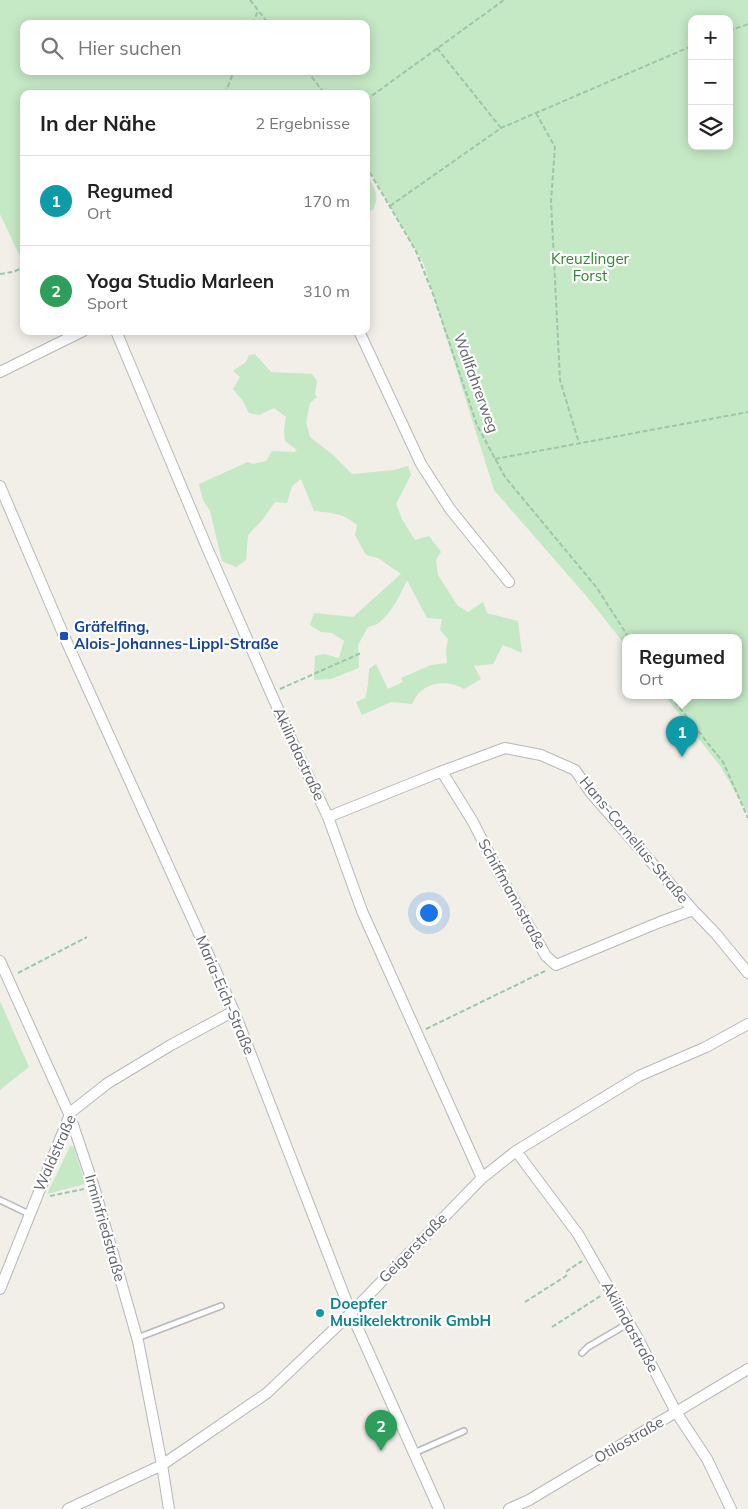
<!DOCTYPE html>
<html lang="de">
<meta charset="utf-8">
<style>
:root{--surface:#fff;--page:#f6f6f6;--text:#222;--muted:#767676;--line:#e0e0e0;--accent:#ea4335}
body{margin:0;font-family:Mulish,sans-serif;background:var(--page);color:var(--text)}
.controls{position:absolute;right:15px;top:15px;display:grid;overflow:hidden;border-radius:10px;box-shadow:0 2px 12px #0003}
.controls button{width:45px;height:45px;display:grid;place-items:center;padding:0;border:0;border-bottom:1px solid var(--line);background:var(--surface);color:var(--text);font:25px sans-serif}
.you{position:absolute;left:428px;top:912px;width:18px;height:18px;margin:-12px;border:4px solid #fff;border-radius:50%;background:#1a73e8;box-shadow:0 0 0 8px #1a73e833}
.badge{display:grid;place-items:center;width:32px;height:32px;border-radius:50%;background:var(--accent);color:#fff;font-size:16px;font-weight:700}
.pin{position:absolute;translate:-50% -41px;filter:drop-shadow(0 1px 2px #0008)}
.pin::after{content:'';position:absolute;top:26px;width:18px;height:15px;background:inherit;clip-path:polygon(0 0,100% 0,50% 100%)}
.popup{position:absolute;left:622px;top:634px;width:120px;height:65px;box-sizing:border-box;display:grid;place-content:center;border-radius:10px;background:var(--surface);filter:drop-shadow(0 1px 4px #0005);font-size:16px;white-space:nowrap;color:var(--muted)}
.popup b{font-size:19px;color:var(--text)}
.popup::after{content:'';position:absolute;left:50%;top:100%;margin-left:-10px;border:10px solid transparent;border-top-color:var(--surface)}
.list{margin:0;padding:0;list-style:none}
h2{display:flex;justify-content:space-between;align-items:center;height:65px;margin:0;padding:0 20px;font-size:21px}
h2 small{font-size:16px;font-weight:400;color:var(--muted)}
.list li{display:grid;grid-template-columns:32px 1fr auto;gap:15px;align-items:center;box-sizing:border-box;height:90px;padding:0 20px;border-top:1px solid var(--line)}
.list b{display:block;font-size:19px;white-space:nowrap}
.list p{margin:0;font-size:16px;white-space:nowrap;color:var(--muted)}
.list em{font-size:16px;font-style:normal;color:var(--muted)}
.icon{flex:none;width:28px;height:28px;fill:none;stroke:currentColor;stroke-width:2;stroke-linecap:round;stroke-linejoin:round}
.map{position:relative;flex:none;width:748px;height:1509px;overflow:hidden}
.search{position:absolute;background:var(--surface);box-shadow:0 2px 12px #0003;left:20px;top:20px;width:350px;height:55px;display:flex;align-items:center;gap:12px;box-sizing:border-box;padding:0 18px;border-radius:10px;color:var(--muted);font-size:19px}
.panel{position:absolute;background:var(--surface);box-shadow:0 2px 12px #0003;left:20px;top:90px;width:350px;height:245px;border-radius:10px}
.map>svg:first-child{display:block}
</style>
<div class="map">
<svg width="748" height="1509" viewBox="0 0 748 1509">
<rect width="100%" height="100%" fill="#f1efe8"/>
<path fill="#c5e8c5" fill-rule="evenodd" d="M 0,0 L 748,0 L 748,814 L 721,767 L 665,696 L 738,696 L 738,638 L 626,638 L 626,646 L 588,598 L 494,490 L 423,262 L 366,165 L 366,94 L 24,94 L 24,265 L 0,214 ZM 692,19 L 729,19 L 729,146 L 692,146 ZM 24,24 L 366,24 L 366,71 L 24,71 Z
M 366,173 C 374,188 381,194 373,210 L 366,212 Z
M 255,354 L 271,372 L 312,374 L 317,381 L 315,394 L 317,397 L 310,403 L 306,422 L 310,437 L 333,455 L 352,474 L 394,470 L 408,466 L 411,475 L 396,504 L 402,519 L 415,540 L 429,536 L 441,552 L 436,560 L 438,575 L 458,606 L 468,612 L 483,602 L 487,613 L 518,621 L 522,653 L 503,645 L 493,664 L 474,666 L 481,679 L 464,689 C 451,681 433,681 421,691 C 417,694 414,700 412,704 L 391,702 L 362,715 L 356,702 L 365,698 L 368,685 L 369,669 L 376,664 L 388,689 L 403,682 L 401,678 L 431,665 L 447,663 L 446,650 L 448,639 L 440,630 L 442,619 L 427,618 L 407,580 C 401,594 392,612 379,623 C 376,625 371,626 368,627 L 358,645 L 359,668 L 331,679 L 314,680 L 315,656 L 324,654 L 339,658 L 344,641 L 332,633 L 321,632 L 310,625 L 314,613 L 353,617 L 401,574 L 378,558 L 366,555 L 355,535 L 357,525 C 342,513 333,513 314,511 L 301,479 L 292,486 L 287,503 L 275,502 L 263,519 L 248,535 L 246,560 L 236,567 L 222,561 L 210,511 L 203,500 L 199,484 L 248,462 L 253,464 L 266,461 L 272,451 L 295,452 L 297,450 L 285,441 L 284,430 L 286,417 L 274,408 L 259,415 L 249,413 L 243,401 L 233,389 L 240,377 L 233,371 L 246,362 L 249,355 Z
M 0,1001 L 29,1067 L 0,1090 Z
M 70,1146 L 74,1147 L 85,1184 L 47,1194 Z"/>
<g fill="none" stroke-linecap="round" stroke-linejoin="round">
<g stroke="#b5b8bc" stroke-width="8">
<path id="service" d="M 0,1200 L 29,1214
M 137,1338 L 221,1306
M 582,1353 L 588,1347 L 629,1323
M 414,1453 L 464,1431"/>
</g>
<g stroke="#b5b8bc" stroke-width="12">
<path id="minor" d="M 116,331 L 208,550 L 296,750 L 328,817 L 362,911 L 482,1178
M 359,331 L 421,464 L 450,509 L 509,582
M 0,372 L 83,331
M 0,486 L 64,636 L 234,1011 L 351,1313 L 439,1509
M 440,772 L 444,775 L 473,822 L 500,875 L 546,956 L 556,965 L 660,922 L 693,910
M 328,817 L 440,772 L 505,748 L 541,755 L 575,770 L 591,793 L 693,910 L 716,934 L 748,973
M 0,961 L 70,1116 L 94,1187 L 138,1341 L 162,1465 L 169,1509
M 516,1151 L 578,1234 L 637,1337 L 676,1412 L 707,1459 L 731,1509
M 0,1289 L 71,1112 L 108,1083 L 171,1045 L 234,1011
M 68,1509 L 162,1465 L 267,1393 L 351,1313 L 482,1178 L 516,1151 L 639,1076 L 706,1047 L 748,1024
M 509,1509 L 529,1500 L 748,1369"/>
</g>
<path stroke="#9cc7a9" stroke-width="2" stroke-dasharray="5 2.5" stroke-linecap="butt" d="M 250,0 L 269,24
M 253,24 L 258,10
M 729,31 L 748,24
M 437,48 L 501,128
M 307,71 L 325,94
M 225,94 L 234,71
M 366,100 L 504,0
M 536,113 L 555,147 L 551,201 L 560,380 L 579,443
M 366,166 L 416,251 L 433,294 L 477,425 L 505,477 L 597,588 L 629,638
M 390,206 L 501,128 L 692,46
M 0,274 L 13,272 L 24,267
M 495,459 L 748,412
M 280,689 L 361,653
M 670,696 L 723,762 L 748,818
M 18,973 L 87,937
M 426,1029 L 545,971
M 50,1196 L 84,1189
M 525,1302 L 566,1276 L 567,1271 L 582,1261
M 552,1327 L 602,1295"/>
<use href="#service" stroke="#fff" stroke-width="5"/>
<use href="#minor" stroke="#fff" stroke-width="10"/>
</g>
<rect fill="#1a4fb4" stroke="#fff" stroke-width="2" x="59" y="631" width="10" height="10" rx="2.5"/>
<circle fill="#0f9aa8" stroke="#fff" stroke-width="2" cx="320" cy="1313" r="5"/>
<g text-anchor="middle" stroke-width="4.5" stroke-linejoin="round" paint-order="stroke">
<g font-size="15" fill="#348238" stroke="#fff">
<text x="590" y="264">Kreuzlinger<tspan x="590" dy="17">Forst</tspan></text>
</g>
<g font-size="15" fill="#5f6368" stroke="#fff">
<text transform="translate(476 383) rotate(70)" y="5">Wallfahrerweg</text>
<text transform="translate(299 754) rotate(65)" y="5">Akilindastraße</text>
<text transform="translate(634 840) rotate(50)" y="5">Hans-Cornelius-Straße</text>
<text transform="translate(512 894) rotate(61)" y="5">Schiffmannstraße</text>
<text transform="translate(225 995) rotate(67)" y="5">Maria-Eich-Straße</text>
<text transform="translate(55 1153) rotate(-66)" y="5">Waldstraße</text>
<text transform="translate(105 1228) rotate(74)" y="5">Irminfriedstraße</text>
<text transform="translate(413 1248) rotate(-46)" y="5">Geigerstraße</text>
<text transform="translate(630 1327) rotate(61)" y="5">Akilindastraße</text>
<text transform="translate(629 1440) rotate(-30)" y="5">Otilostraße</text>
</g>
<g font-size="15" font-weight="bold" fill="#164399" stroke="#fff" text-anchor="start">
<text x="74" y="632">Gräfelfing,<tspan x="74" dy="17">Alois-Johannes-Lippl-Straße</tspan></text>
</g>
<g font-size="15" font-weight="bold" fill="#0d838f" stroke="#fff" text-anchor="start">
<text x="330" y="1309">Doepfer<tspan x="330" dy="17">Musikelektronik GmbH</tspan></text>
</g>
</g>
</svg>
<div class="controls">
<button>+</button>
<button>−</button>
<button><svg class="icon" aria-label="layers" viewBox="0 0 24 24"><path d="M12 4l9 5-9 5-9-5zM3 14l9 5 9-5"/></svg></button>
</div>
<div class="you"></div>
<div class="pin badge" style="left:682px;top:757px;background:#0f9aa8">1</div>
<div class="popup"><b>Regumed</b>Ort</div>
<div class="pin badge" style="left:381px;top:1451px;background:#2e9e5b">2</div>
<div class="search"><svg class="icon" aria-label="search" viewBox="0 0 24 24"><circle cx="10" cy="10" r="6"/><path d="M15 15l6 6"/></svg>Hier suchen</div>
<section class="panel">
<h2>In der Nähe<small>2 Ergebnisse</small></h2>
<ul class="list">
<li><span class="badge" style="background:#0f9aa8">1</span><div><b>Regumed</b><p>Ort</p></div><em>170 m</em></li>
<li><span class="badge" style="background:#2e9e5b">2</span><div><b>Yoga Studio Marleen</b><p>Sport</p></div><em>310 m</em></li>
</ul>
</section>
</div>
